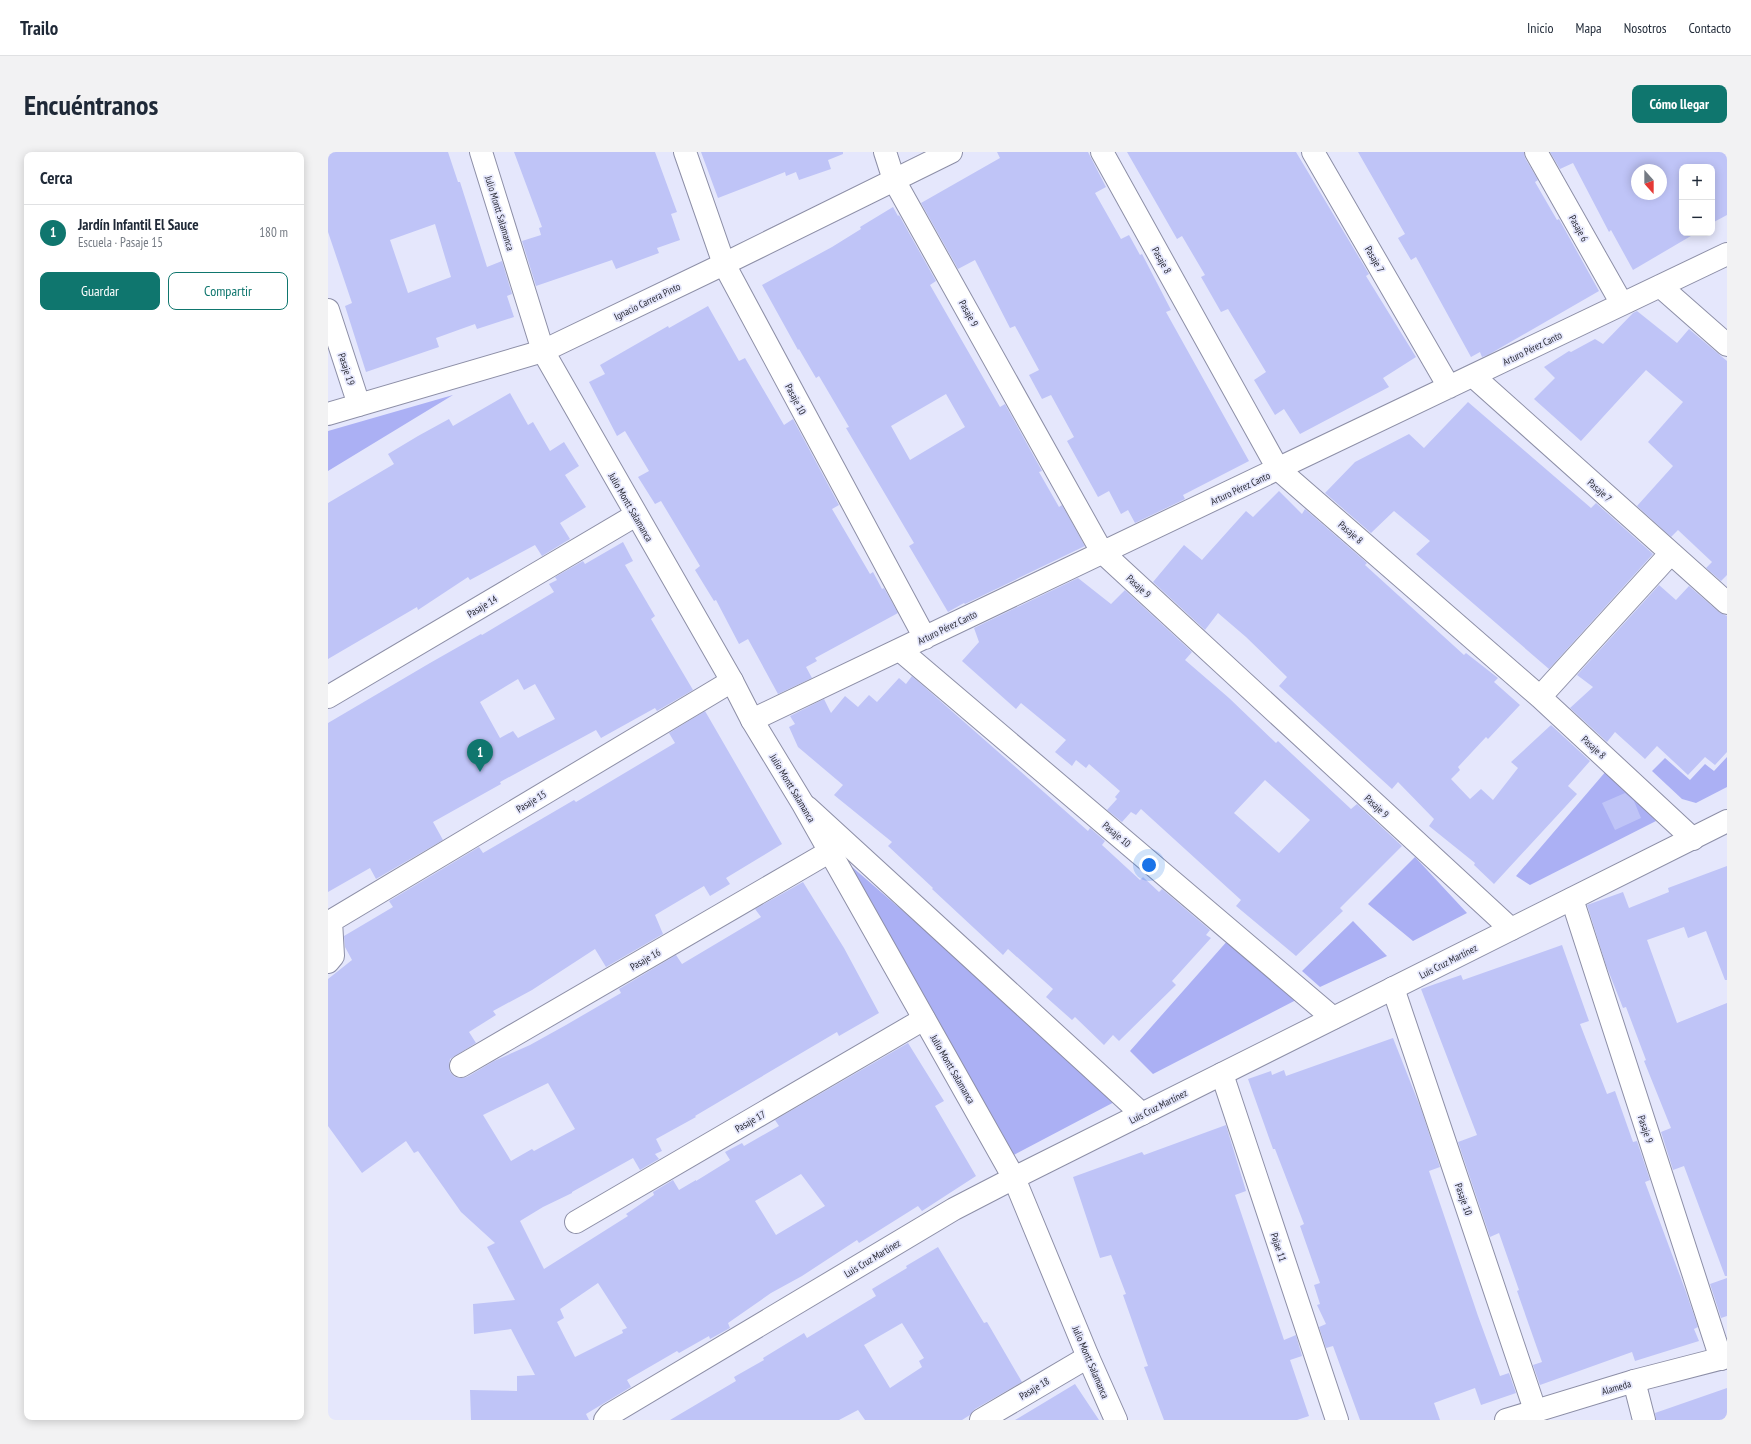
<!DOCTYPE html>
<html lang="es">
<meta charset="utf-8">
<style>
:root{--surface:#fff;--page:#f2f2f3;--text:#1f2937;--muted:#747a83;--line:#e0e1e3;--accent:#0f766e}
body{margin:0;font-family:"PT Sans Narrow",sans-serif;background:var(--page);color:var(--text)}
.controls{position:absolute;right:12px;top:12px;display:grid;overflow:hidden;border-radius:8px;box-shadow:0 2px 10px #0003}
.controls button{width:36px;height:36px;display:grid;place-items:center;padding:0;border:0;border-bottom:1px solid var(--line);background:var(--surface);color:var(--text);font:20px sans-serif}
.compass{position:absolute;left:1303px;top:12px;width:36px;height:36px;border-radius:50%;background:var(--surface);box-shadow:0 2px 10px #0003;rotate:159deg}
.you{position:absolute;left:821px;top:713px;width:14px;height:14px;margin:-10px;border:3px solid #fff;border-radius:50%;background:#1a73e8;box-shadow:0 0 0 6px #1a73e833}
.badge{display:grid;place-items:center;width:26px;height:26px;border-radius:50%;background:var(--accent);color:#fff;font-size:13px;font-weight:700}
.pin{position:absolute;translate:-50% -33px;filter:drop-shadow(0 1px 2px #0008)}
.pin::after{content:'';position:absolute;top:21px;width:14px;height:12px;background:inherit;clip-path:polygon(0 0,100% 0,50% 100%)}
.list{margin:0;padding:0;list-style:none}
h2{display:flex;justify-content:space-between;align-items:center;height:52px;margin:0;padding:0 16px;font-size:17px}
h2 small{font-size:13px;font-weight:400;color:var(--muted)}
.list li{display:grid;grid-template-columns:26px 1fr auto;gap:12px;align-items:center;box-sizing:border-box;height:56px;padding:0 16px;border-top:1px solid var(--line)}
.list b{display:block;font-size:15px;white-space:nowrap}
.list p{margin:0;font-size:13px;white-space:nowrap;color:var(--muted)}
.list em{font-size:13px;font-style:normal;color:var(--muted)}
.actions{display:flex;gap:8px;padding:12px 16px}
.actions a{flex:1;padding:9px 0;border:1px solid var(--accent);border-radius:8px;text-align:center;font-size:14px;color:var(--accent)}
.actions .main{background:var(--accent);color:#fff}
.map{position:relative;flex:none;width:1399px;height:1268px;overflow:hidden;border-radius:8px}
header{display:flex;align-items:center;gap:24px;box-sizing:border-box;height:56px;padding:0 20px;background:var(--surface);border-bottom:1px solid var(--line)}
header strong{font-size:19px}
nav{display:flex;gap:22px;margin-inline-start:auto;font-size:14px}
.intro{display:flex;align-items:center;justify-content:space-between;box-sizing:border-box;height:96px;padding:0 24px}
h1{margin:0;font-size:28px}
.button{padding:10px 18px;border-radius:8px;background:var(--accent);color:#fff;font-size:14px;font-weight:700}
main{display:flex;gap:24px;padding:0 24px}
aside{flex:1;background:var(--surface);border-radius:8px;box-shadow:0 2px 10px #0003}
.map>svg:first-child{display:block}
</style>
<header>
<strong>Trailo</strong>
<nav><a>Inicio</a><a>Mapa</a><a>Nosotros</a><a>Contacto</a></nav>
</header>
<div class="intro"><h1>Encuéntranos</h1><a class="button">Cómo llegar</a></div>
<main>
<aside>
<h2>Cerca<small></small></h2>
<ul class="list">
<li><span class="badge">1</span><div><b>Jardín Infantil El Sauce</b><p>Escuela · Pasaje 15</p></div><em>180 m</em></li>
</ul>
<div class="actions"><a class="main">Guardar</a><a>Compartir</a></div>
</aside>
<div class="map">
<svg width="1399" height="1268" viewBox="0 0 1399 1268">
<rect width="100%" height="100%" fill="#e5e7fc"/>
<path fill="#abb0f4" d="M 125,243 L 0,319 L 0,279 Z
M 1399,605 L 1399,635 L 1368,651 L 1354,647 L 1324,619 L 1337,606 L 1362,628 L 1377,612 L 1386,619 Z
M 1279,618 L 1328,669 L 1202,733 L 1188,724 Z
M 508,701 L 792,947 L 682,1005 Z
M 1087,705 L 1139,761 L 1085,789 L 1040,752 Z
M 1025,769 L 1059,804 L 992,835 L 974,819 Z
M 901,787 L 970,847 L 825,922 L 802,899 Z"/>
<path fill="#bfc4f7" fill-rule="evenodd" d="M 0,0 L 120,0 L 130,30 L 132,30 L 159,115 L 174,109 L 184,142 L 179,144 L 186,165 L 149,177 L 147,172 L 108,186 L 111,195 L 38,220 L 17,154 L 24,151 L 0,80 ZM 107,72 L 123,125 L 80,141 L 62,88 Z
M 186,0 L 327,0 L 349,60 L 343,62 L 352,88 L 329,96 L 331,101 L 288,117 L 284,108 L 208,134 L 194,89 L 213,83 L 211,76 L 214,75 Z
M 373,0 L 515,0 L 515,2 L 500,8 L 503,17 L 471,28 L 468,20 L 458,24 L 457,20 L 390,46 Z
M 669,0 L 760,0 L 778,35 L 767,41 L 793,87 L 801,83 L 812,103 L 814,102 L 843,158 L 838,160 L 921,309 L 855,343 L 857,347 L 807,371 L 800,358 L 793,362 L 781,339 L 770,345 L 739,289 L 746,285 L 723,243 L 714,247 L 701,223 L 711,218 L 687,174 L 682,176 L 647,108 L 630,117 L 593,51 L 672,6 Z
M 799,0 L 968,0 L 1041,122 L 1038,124 L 1088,205 L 1055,226 L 1061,235 L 972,282 L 956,257 L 947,263 L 926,228 L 938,220 L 900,157 L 893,160 L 873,125 L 877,123 L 854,84 L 849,87 Z
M 1030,0 L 1196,0 L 1197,6 L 1210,28 L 1207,30 L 1229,68 L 1231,67 L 1271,139 L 1160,203 L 1154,205 L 1152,200 L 1143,205 L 1088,105 L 1083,108 L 1070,86 L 1077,82 Z
M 1222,0 L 1399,0 L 1399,63 L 1384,71 L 1384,15 L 1354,15 L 1354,81 L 1368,81 L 1305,118 L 1283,78 L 1281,80 L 1245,11 L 1232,17 ZM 1309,18 L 1333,18 L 1333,42 L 1309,42 Z
M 565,55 L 570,64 L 571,63 L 608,129 L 602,133 L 672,255 L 677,252 L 714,319 L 711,320 L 731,355 L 734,353 L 757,394 L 637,452 L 636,451 L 620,460 L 581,394 L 586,391 L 518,276 L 521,275 L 491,224 L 488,226 L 471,197 L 470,198 L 434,133 L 504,95 L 533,77 L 532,75 ZM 618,242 L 637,275 L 582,308 L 563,274 Z
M 380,154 L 411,209 L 417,206 L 456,273 L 465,267 L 511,353 L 504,357 L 542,422 L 545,420 L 554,437 L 556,436 L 570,461 L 487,506 L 489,509 L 478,515 L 484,526 L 450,542 L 420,487 L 411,492 L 388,448 L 386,449 L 367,418 L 372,414 L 333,349 L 327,352 L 310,325 L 321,319 L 297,279 L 289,284 L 261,230 L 277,222 L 272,213 L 340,174 L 341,176 Z
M 1309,159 L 1349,191 L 1361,177 L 1399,209 L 1399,423 L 1393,429 L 1378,416 L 1384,410 L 1350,378 L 1343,385 L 1309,354 L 1345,314 L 1320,290 L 1355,250 L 1318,218 L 1253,289 L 1206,247 L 1227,226 L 1216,215 L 1241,199 L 1243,200 L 1267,187 L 1275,192 L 1305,161 Z
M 182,241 L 200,273 L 205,270 L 222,299 L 236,290 L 251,314 L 237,323 L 258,355 L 232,371 L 242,387 L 214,404 L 207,393 L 142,428 L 140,425 L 90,458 L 89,455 L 0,507 L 0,351 L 66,312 L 60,302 L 90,284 L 121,267 L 125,274 Z
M 1140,250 L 1263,356 L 1268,351 L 1325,402 L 1221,517 L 1088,402 L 1102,389 L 1066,359 L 1043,381 L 997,341 L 1027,310 L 1081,282 L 1096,296 Z
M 951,339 L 974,362 L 977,357 L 1039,411 L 1037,413 L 1136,503 L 1138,501 L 1170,526 L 1166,530 L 1192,553 L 1160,587 L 1158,585 L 1130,615 L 1132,618 L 1123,627 L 1142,647 L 1153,637 L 1165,648 L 1190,616 L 1183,610 L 1223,573 L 1262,609 L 1240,634 L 1249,642 L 1166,732 L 1146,713 L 1147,711 L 1101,674 L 1106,667 L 1070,630 L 1064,637 L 951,534 L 959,525 L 918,485 L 890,461 L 877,478 L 825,430 L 856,393 L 874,408 L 918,359 L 925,365 Z
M 295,390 L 305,409 L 297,413 L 327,464 L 323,467 L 365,538 L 329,559 L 327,556 L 273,586 L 268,578 L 172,630 L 173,632 L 105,670 L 115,688 L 48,727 L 42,716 L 0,740 L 0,571 L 102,511 L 153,482 L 154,483 L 226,440 L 221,432 L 229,428 L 227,425 L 255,409 L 257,412 ZM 190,527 L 196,538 L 207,532 L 227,567 L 190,586 L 185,579 L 172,586 L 152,550 Z
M 750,426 L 783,452 L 797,438 L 864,500 L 857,508 L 901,546 L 948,591 L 950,589 L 1023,657 L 1029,652 L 1074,694 L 1012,756 L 1015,759 L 968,804 L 908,754 L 913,748 L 813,657 L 808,663 L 803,660 L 794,670 L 779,658 L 789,647 L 787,645 L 792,639 L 761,612 L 758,616 L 748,608 L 744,614 L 727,600 L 738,588 L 693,551 L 688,557 L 634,509 L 651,490 L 646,476 ZM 937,628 L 982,668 L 951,701 L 906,661 Z
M 1331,433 L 1348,448 L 1361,434 L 1391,460 L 1399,464 L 1399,600 L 1387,613 L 1377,605 L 1360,623 L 1329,594 L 1317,607 L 1287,580 L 1279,590 L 1242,556 L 1265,535 L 1249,523 Z
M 584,524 L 760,679 L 762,676 L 777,689 L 774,693 L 812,728 L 815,725 L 831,740 L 834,737 L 882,778 L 878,783 L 883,786 L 844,829 L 848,833 L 791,889 L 785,883 L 776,893 L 747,865 L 744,868 L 718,845 L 725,837 L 680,797 L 675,803 L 604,737 L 605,736 L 560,694 L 564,690 L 506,643 L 515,633 L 470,595 L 461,575 L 467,572 L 462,564 L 496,547 L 503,561 L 517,544 L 530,555 L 541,543 L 549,550 L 571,526 L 578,532 Z
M 377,559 L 454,692 L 398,726 L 402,732 L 382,744 L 376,734 L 327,763 L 335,782 L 278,815 L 267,797 L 204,838 L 165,859 L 168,863 L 141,880 L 148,891 L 122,907 L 121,914 L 122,920 L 127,925 L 133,926 L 139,925 L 166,909 L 202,893 L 238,873 L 293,841 L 291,837 L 348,803 L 354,812 L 433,765 L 427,757 L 475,730 L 516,796 L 551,861 L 511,884 L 509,880 L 367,964 L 368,965 L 328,987 L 334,999 L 327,1002 L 331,1007 L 312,1018 L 305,1006 L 244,1040 L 244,1041 L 215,1055 L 192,1069 L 216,1117 L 300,1064 L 298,1062 L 326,1043 L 325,1040 L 345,1028 L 351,1038 L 368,1028 L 368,1029 L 402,1008 L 397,1000 L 414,991 L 416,994 L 451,974 L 447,968 L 580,891 L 616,949 L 607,954 L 648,1024 L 594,1059 L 590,1054 L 531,1091 L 529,1088 L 474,1124 L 443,1141 L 400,1171 L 402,1176 L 382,1187 L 381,1184 L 351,1201 L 349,1199 L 299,1228 L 303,1235 L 258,1262 L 261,1268 L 143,1268 L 142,1238 L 189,1239 L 189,1224 L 207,1223 L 183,1177 L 146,1182 L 145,1152 L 187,1148 L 159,1095 L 167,1091 L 133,1060 L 90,999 L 86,1001 L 78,989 L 34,1021 L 0,974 L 0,827 L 24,808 L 17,795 L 16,784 L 65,755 L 61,749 L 151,695 L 155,701 L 246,648 L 248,650 L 347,591 L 341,581 ZM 220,931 L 247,977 L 206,999 L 204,997 L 183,1009 L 155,963 ZM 473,1022 L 497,1054 L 448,1083 L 427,1049 ZM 270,1131 L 299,1176 L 294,1178 L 295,1181 L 247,1205 L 229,1170 L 236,1166 L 232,1157 Z
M 1297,641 L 1306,649 L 1313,666 L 1287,678 L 1274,651 Z
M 1399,714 L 1399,828 L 1397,828 L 1378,779 L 1360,786 L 1356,775 L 1319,788 L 1349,871 L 1399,851 L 1399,1124 L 1397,1124 L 1356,1014 L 1345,1018 L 1333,980 L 1343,976 L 1316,909 L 1318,908 L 1298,855 L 1295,856 L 1278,813 L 1259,753 L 1295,740 L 1301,756 L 1341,740 L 1340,736 Z
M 1234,793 L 1261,869 L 1252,872 L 1279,942 L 1287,939 L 1305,990 L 1309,989 L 1322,1028 L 1317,1030 L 1358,1140 L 1370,1175 L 1366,1177 L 1371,1189 L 1307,1209 L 1304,1200 L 1212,1233 L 1205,1213 L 1214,1210 L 1189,1139 L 1191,1138 L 1171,1081 L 1162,1085 L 1130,990 L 1149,983 L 1093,837 L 1133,823 L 1135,828 Z
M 1065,886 L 1093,957 L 1112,1015 L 1101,1019 L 1150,1164 L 1172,1224 L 1181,1221 L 1188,1241 L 1153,1253 L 1147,1236 L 1106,1251 L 1112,1268 L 1032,1268 L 1005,1194 L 998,1196 L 991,1175 L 998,1172 L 989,1153 L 992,1152 L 986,1133 L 992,1131 L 972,1074 L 976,1072 L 947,997 L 945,997 L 920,927 L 943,919 L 944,923 L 956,918 L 958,924 Z
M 898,973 L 918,1039 L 907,1043 L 956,1188 L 968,1183 L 974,1204 L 962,1208 L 981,1264 L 969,1268 L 836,1268 L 816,1215 L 820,1214 L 795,1143 L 798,1142 L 783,1103 L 772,1106 L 745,1025 L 814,1000 L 816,1003 Z
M 610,1095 L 656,1171 L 659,1170 L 694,1230 L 647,1257 L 642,1263 L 634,1268 L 537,1268 L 530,1258 L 511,1268 L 342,1268 L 408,1229 L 406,1225 L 436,1208 L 435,1206 L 476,1181 L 479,1186 L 548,1144 L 544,1137 L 579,1116 L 578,1114 ZM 574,1171 L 596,1206 L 591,1209 L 594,1215 L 562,1236 L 536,1193 Z
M 1399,1126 L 1399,1164 L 1393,1166 L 1382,1132 Z
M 747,1232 L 771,1268 L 687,1268 Z
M 1399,1236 L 1399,1268 L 1328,1268 L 1327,1261 Z"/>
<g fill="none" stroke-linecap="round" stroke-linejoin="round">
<g stroke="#8d8fa7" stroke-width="24">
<path id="street" d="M 357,0 L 396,112 L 597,486
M 557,0 L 566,28 L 774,400 L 1183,777
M 774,0 L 950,317 L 1212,545 L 1365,687
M 985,0 L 1121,235
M 1208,0 L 1294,152
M 1332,134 L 1399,193
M 0,158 L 31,253
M 1145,224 L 1399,451
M 0,262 L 215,199 L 153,0
M 572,498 L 1005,866
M 0,545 L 308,363
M 1212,545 L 1343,401
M 424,568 L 1399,102
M 479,655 L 814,962
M 1244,747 L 1393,1207
M 0,810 L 5,804 L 3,769 L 404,529
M 1065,836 L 1207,1258
M 133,914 L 501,700
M 894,922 L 1009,1268
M 248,1070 L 596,867
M 1306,1229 L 1316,1268
M 277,1268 L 281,1263 L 626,1057 L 686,1026
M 653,1268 L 760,1205"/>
</g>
<g stroke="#8d8fa7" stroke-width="24">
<path id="secondary" d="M 623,0 L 396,112 L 215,199 L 404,529 L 424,568 L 475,652 L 686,1026 L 760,1205 L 788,1268
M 686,1026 L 1399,669
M 1178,1268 L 1306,1229 L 1399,1205"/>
</g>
<use href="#street" stroke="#fff" stroke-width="22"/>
<use href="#secondary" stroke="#fff" stroke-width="22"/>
</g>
<g text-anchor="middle" stroke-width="3.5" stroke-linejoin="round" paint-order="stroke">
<g font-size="10" fill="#2a2b35" stroke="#e5e7fc">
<text transform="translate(172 61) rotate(73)" y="4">Julio Montt Salamanca</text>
<text transform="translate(1251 76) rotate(61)" y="4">Pasaje 6</text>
<text transform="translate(1047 107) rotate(60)" y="4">Pasaje 7</text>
<text transform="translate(834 108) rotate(61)" y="4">Pasaje 8</text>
<text transform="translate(319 149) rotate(-26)" y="4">Ignacio Carrera Pinto</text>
<text transform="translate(641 161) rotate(61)" y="4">Pasaje 9</text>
<text transform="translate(1204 196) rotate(-26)" y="4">Arturo Pérez Canto</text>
<text transform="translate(19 217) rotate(72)" y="4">Pasaje 19</text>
<text transform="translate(468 247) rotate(62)" y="4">Pasaje 10</text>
<text transform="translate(912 336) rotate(-25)" y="4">Arturo Pérez Canto</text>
<text transform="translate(1272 338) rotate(42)" y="4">Pasaje 7</text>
<text transform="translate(303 355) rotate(60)" y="4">Julio Montt Salamanca</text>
<text transform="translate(1023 380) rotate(41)" y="4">Pasaje 8</text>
<text transform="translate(811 434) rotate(43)" y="4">Pasaje 9</text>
<text transform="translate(154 454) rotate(-31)" y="4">Pasaje 14</text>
<text transform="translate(619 475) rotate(-26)" y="4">Arturo Pérez Canto</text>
<text transform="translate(1266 595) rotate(43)" y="4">Pasaje 8</text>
<text transform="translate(465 636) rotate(59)" y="4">Julio Montt Salamanca</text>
<text transform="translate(203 649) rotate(-31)" y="4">Pasaje 15</text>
<text transform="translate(1049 654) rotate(43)" y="4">Pasaje 9</text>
<text transform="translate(789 682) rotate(40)" y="4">Pasaje 10</text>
<text transform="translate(317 807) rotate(-30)" y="4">Pasaje 16</text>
<text transform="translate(1120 809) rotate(-27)" y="4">Luis Cruz Martínez</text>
<text transform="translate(625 917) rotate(60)" y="4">Julio Montt Salamanca</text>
<text transform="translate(830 954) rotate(-27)" y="4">Luis Cruz Martínez</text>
<text transform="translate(422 969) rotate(-30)" y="4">Pasaje 17</text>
<text transform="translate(1318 977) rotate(72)" y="4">Pasaje 9</text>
<text transform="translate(1136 1047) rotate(71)" y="4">Pasaje 10</text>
<text transform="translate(951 1095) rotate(72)" y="4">Pajae 11</text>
<text transform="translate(544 1106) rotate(-31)" y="4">Luis Cruz Martínez</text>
<text transform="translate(763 1210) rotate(67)" y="4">Julio Montt Salamanca</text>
<text transform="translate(1288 1235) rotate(-16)" y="4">Alameda</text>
<text transform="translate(706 1236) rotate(-31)" y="4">Pasaje 18</text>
</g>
</g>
</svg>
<div class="controls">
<button>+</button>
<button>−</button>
</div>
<svg class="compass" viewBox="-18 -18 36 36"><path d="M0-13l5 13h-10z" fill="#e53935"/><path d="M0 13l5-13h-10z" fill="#747a83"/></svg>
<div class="you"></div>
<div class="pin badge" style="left:152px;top:620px">1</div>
</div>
</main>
